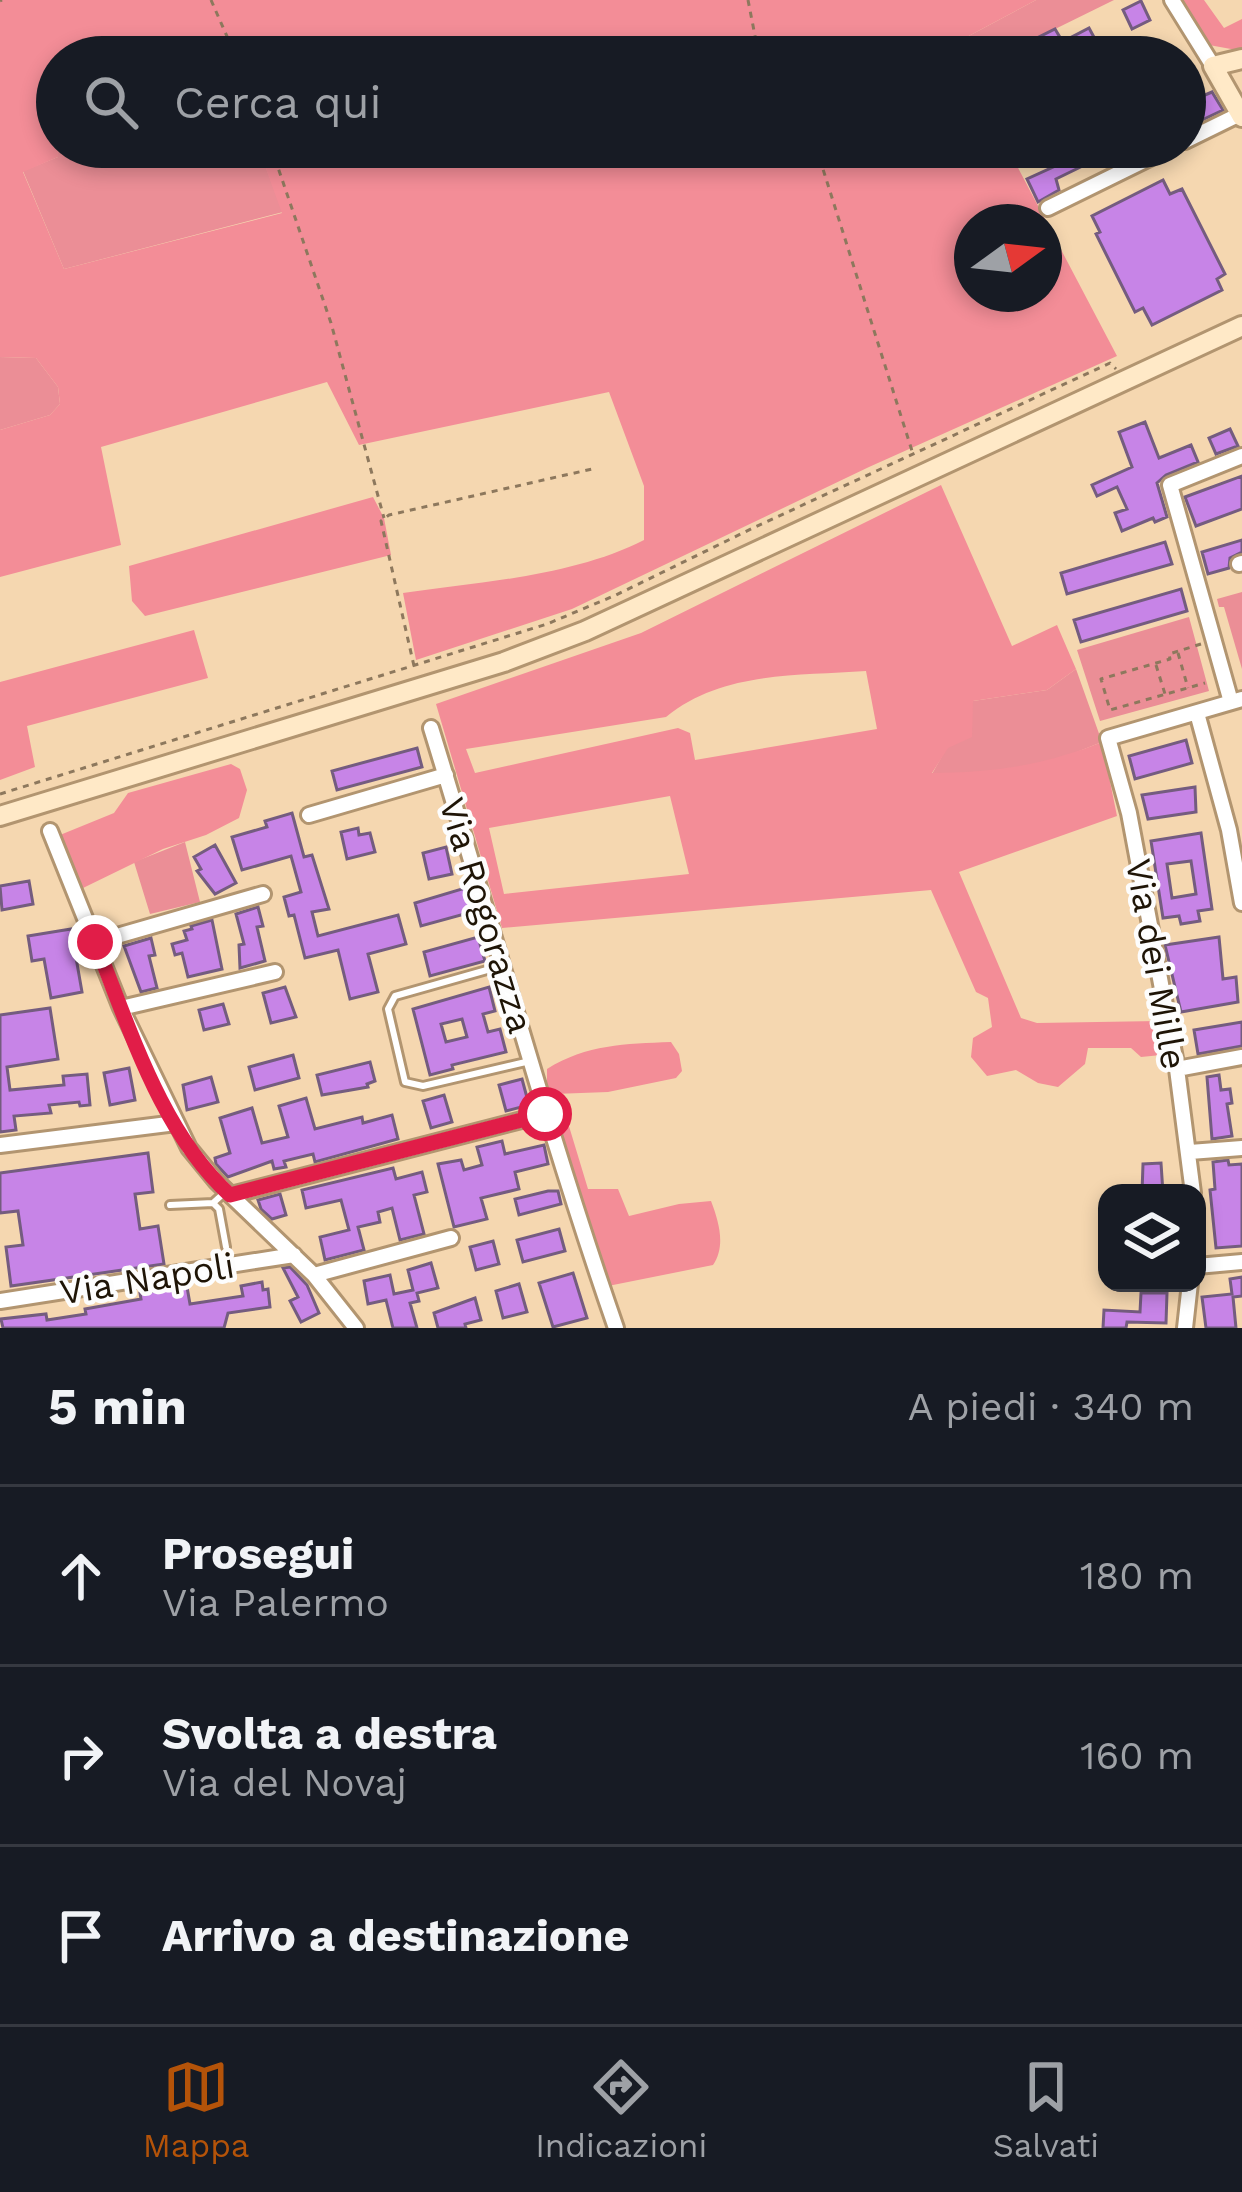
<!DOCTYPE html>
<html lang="it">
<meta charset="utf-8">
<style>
:root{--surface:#171b24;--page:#20242c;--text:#f1f3f6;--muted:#9ea1a6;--line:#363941;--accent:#b45309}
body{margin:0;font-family:"Work Sans",sans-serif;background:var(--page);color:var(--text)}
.controls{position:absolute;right:36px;bottom:36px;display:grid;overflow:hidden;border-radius:24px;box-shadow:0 6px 18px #0003}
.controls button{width:108px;height:108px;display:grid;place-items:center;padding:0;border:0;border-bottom:3px solid var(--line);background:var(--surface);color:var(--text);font:60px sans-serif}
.compass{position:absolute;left:954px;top:204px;width:108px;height:108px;border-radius:50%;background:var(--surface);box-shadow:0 6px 18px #0003;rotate:75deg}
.stop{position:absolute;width:36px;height:36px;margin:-27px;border:9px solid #e11d48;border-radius:50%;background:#fff}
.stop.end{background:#e11d48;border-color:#fff;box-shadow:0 3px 12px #0008}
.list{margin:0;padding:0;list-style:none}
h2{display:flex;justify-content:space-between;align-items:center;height:156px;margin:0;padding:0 48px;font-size:51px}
h2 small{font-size:39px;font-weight:400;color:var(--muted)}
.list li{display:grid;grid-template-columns:78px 1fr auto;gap:36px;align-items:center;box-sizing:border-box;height:180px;padding:0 48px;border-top:3px solid var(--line)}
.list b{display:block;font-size:45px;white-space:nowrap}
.list p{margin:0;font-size:39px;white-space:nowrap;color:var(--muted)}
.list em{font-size:39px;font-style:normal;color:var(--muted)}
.icon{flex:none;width:66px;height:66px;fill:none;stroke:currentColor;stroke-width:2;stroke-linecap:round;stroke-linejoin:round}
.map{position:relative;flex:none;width:1242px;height:1328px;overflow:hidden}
.search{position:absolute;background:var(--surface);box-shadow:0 6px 18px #0003;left:36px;right:36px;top:36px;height:132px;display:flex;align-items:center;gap:30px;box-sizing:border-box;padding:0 42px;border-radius:66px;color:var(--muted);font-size:45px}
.sheet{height:696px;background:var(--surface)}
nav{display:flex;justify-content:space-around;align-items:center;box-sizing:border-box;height:168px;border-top:3px solid var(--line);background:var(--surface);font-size:33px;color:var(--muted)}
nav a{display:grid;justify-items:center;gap:6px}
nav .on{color:var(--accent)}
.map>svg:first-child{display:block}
</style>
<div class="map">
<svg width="1242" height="1328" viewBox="0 0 1242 1328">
<rect width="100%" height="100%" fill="#f5d7b0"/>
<path fill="#eb8e96" d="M 1036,0 L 1114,0 L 998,57 L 955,57 L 950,46 Z
M 218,42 L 224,57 L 118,57 Z
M 58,147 L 258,147 L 283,212 L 64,269 L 23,171 L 58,157 Z
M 0,357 L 36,358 L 58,387 L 60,404 L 50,415 L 0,430 Z
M 1242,592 L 1242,669 L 1224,607 L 1219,607 L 1217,599 Z
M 1189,617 L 1209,691 L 1100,721 L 1077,650 Z
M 1076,669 L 1102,742 L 1059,759 L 1001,772 L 932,774 L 973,701 L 1047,690 Z
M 185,842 L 200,902 L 150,914 L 134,862 Z"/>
<path fill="#f38d97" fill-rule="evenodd" d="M 0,0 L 1036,0 L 950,46 L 955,57 L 224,57 L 218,42 L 118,57 L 57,57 L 58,157 L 23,172 L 64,269 L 282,213 L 258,147 L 1007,147 L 1117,356 L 869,467 L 572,609 L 416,660 L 403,593 C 480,582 574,576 644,540 L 644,486 L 609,392 L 359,445 L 327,382 L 101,447 L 121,545 L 0,577 L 0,430 L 50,415 L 60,404 L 58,387 L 36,358 L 0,357 ZM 972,222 L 1044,222 L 1044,294 L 972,294 Z
M 1182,0 L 1204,0 L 1224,28 L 1242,19 L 1242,51 L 1209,45 Z
M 941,485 L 1012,646 L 1057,625 L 1076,669 L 1047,690 L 973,701 L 972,737 L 948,748 L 932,773 C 995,772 1042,766 1102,742 L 1117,816 L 959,872 L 1021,1018 L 1037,1023 L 1158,1021 L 1162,1032 L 1161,1055 L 1141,1057 L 1131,1048 L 1088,1048 L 1085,1064 L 1058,1087 L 1038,1083 L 1016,1070 L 987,1076 L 971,1057 L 973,1038 L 992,1027 L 988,998 L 976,992 L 931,890 L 502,928 L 436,704 L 641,633 ZM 866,671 L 877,729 L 695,760 L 690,733 L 678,728 L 475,773 L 466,749 L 666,717 C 722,671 797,676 866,671 ZM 670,796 L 689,874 L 504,894 L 489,828 Z
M 373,497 L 384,518 L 391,555 L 145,616 L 132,601 L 129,566 Z
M 194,630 L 208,678 L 27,726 L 35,767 L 0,780 L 0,682 Z
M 231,764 L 240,769 L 247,790 L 239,818 L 206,835 L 163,849 L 83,888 L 60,835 L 114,813 L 128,793 Z
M 671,1042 L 679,1054 L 682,1071 L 676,1078 L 608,1092 L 554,1094 L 547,1086 L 547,1069 C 587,1044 625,1044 671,1042 Z
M 557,1106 L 565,1113 L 588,1189 L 618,1189 L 629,1216 L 679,1204 L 711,1201 C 719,1222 726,1246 713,1265 L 608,1286 L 553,1111 Z"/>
<path fill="#c784e7" stroke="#745c7f" stroke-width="3" fill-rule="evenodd" d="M 1141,1 L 1150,20 L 1132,29 L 1123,10 Z
M 1089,28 L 1102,52 L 1080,57 L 1070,38 Z
M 1055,29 L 1064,44 L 1047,53 L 1039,37 Z
M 1185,71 L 1198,98 L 1212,92 L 1223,110 L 1185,128 Z
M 1071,147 L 1138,147 L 1102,164 L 1099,158 L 1056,179 L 1059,190 L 1038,202 L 1027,179 L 1064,162 L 1059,153 Z
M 1163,180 L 1170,194 L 1182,189 L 1225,274 L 1217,279 L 1222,290 L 1152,325 L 1143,308 L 1135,312 L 1096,234 L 1100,232 L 1092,216 Z
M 1145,422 L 1159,458 L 1191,445 L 1198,462 L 1166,475 L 1157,483 L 1167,517 L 1155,522 L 1153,518 L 1122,531 L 1115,513 L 1127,509 L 1117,487 L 1097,496 L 1092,485 L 1132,467 L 1119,432 Z
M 1230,429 L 1238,446 L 1216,454 L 1209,438 Z
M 1242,476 L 1242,509 L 1196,526 L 1185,497 Z
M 1242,540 L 1242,552 L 1230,558 L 1229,568 L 1208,574 L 1202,552 Z
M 1165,542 L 1172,564 L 1067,594 L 1061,573 Z
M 1181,589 L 1187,611 L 1081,642 L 1074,620 Z
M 1186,740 L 1192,763 L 1135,779 L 1129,756 Z
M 417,748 L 422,767 L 337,790 L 332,771 Z
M 1195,787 L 1196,812 L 1148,819 L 1142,795 Z
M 292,813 L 304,857 L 312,855 L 329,909 L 312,912 L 318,936 L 398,915 L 406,944 L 368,954 L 378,992 L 350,999 L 338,950 L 305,958 L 294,915 L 289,916 L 284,897 L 301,892 L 291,856 L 242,870 L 232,837 L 267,827 L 265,821 Z
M 358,828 L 359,835 L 370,833 L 375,852 L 347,859 L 341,832 Z
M 1201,833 L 1212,909 L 1198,911 L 1200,921 L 1181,924 L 1179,916 L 1163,918 L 1151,841 ZM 1191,861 L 1196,894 L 1172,898 L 1167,864 Z
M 215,845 L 236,883 L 215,894 L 197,871 L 201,869 L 194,857 Z
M 446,847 L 452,874 L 429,879 L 423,853 Z
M 29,881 L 33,904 L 2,910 L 0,886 Z
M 465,888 L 472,912 L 421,926 L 415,903 Z
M 258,907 L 263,926 L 257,927 L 265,961 L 240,968 L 239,945 L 244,944 L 236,914 Z
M 212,920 L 222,969 L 188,977 L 182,953 L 175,955 L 172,944 L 187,940 L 184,931 L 192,929 L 191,926 Z
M 71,929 L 82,992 L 51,998 L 44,959 L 32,961 L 28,936 Z
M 478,937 L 485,961 L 430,976 L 424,952 Z
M 1219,937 L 1223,979 L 1236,977 L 1238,1002 L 1181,1012 L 1165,945 Z
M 151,938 L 155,955 L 149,956 L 157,988 L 141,992 L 124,946 Z
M 285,987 L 296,1017 L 271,1023 L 263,993 Z
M 489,987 L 495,1011 L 483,1014 L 488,1032 L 500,1029 L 506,1052 L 452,1065 L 453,1069 L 430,1075 L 413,1009 ZM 462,1019 L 467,1037 L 446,1042 L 441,1024 Z
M 223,1004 L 229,1024 L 204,1030 L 199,1010 Z
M 50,1008 L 58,1059 L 7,1067 L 10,1090 L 64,1085 L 63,1076 L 87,1074 L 90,1105 L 80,1106 L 79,1102 L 49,1105 L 51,1113 L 14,1116 L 16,1130 L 0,1132 L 0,1015 Z
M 1242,1022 L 1242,1046 L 1198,1054 L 1194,1030 Z
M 293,1055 L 299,1078 L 255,1090 L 249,1067 Z
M 370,1062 L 375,1081 L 367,1084 L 368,1087 L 322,1095 L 317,1075 Z
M 129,1068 L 135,1100 L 110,1105 L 104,1073 Z
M 1219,1075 L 1221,1090 L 1230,1089 L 1232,1103 L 1227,1104 L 1232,1136 L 1212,1139 L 1207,1077 Z
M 211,1077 L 218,1102 L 187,1110 L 183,1085 Z
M 522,1079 L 529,1105 L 506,1111 L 499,1085 Z
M 444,1095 L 452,1122 L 431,1128 L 423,1101 Z
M 306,1098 L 315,1129 L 362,1117 L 363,1123 L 392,1115 L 398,1139 L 315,1162 L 313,1154 L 284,1161 L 286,1167 L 274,1169 L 272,1161 L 228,1177 L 216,1164 L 215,1158 L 230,1153 L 220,1118 L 252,1108 L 262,1143 L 288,1137 L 279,1106 Z
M 502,1141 L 505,1154 L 544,1145 L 548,1164 L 515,1172 L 519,1189 L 481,1198 L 487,1219 L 454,1227 L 438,1164 L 461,1160 L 464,1170 L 482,1165 L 477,1147 Z
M 148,1153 L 153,1192 L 135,1194 L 140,1229 L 158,1226 L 164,1264 L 11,1286 L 6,1247 L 23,1245 L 18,1211 L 0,1213 L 0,1173 Z
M 1228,1160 L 1229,1165 L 1242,1164 L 1242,1246 L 1216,1248 L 1210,1190 L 1215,1189 L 1213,1162 Z
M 1161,1163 L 1163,1193 L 1142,1193 L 1143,1164 Z
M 393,1168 L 396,1179 L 422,1172 L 427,1192 L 414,1195 L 424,1234 L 400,1240 L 392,1208 L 378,1212 L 380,1222 L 358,1227 L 364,1250 L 325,1260 L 320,1237 L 349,1230 L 341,1200 L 306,1208 L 302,1190 Z
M 548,1191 L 558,1191 L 561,1204 L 519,1215 L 515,1199 Z
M 280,1194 L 286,1215 L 272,1219 L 261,1209 L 258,1200 Z
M 559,1229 L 565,1251 L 523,1262 L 517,1240 Z
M 493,1241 L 499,1264 L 476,1270 L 470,1247 Z
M 431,1263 L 438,1288 L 417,1293 L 419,1301 L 410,1303 L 417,1328 L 393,1328 L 386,1300 L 368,1304 L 364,1281 L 390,1275 L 394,1294 L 413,1290 L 408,1270 Z
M 290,1267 L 307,1285 L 319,1313 L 301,1322 L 290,1301 L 298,1297 L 283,1268 Z
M 573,1273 L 587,1318 L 553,1327 L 539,1283 Z
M 1242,1277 L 1242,1296 L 1233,1297 L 1236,1328 L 1206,1328 L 1202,1297 L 1232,1294 L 1230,1279 Z
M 262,1282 L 263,1290 L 268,1289 L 270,1307 L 228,1313 L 224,1328 L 3,1328 L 1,1319 L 46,1314 L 47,1320 L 86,1314 L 85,1309 L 141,1299 L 140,1293 L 187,1287 L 190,1304 L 243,1296 L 241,1286 Z
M 519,1284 L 527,1312 L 503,1318 L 496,1291 Z
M 1141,1293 L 1167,1293 L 1166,1323 L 1127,1322 L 1126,1328 L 1103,1328 L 1104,1310 L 1140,1312 Z
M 475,1298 L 481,1320 L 465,1324 L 466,1328 L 438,1328 L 434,1313 Z"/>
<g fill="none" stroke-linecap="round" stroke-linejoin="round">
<g stroke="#b29570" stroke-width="12">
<path id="lane" d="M 501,966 L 395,996 L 388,1009 L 405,1082 L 423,1086 L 530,1061
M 213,1203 L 219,1209 L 226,1247
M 170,1205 L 213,1203 L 223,1194"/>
</g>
<g stroke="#b29570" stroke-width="20">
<path id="street" d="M 1172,0 L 1213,66
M 1185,141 L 1240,114
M 1048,208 L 1172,147
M 1239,564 L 1242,563
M 1231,702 L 1170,485 L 1242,456
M 1197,713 L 1229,830 L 1242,903
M 431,728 C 493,928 547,1130 616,1328
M 309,815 L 446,775
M 50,831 L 121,1008 L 189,1148 L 216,1181 L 314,1275 L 356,1328
M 96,942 L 263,894
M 121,1008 L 275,972
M 1177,1069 L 1242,1057
M 0,1145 L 176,1123
M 1190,1152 L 1242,1148
M 1193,1193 L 1177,1069 L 1129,813 L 1108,738 L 1242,699
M 231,1195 L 545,1114
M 1197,1266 L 1242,1262
M 314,1275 L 451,1238
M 0,1301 L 294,1255
M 1185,1328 L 1190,1283"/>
</g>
<g stroke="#b29570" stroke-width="24">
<path id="secondary" d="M 1242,59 L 1213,66 L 1242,117
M 0,816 L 504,662 L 585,631 L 1242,326"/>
</g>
<path stroke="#8d785d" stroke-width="3" stroke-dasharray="6 6" stroke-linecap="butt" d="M 211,0 L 236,57
M 748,0 L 757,46 L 764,57
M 0,1 L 2,0
M 271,147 L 331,323 L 384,518
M 816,147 L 913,454
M 1201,644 L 1169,654 L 1170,659 L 1101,679 L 1110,710 L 1205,683
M 1178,653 L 1188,688
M 1156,665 L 1165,694
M 414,666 L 381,521 L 389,515 L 592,469
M 0,794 L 547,624 L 616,595 L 753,528 L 1110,363 L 1116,369"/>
<use href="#lane" stroke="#fff" stroke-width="6"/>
<use href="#street" stroke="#fff" stroke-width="14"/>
<use href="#secondary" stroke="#ffe9c7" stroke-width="18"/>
</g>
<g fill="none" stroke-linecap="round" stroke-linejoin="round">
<path stroke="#e11d48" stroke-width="15" d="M 95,942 C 130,1028 160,1131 230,1195 L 545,1114"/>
</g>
<g text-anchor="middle" stroke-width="9" stroke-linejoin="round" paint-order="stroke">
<g font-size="36" fill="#1e1406" stroke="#fdfdfd">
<text transform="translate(487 915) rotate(73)" y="13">Via Rogorazza</text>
<text transform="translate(1157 964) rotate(80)" y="13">Via dei Mille</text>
<text transform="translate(147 1278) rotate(-9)" y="13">Via Napoli</text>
</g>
</g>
</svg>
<div class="controls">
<button><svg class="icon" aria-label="layers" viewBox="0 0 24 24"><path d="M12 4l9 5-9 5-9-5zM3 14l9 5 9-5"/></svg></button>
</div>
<svg class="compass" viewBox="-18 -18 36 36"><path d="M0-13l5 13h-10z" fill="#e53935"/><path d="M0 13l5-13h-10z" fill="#9ea1a6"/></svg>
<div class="stop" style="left:545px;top:1114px"></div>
<div class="stop end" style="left:95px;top:942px"></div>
<div class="search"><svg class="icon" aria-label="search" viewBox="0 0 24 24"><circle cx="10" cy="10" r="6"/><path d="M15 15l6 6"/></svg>Cerca qui</div>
</div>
<section class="sheet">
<h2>5 min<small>A piedi · 340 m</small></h2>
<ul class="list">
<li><svg class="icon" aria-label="ahead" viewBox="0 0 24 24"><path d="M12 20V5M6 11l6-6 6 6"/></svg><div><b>Prosegui</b><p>Via Palermo</p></div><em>180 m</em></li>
<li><svg class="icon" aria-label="right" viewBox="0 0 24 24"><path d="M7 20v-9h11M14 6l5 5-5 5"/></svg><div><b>Svolta a destra</b><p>Via del Novaj</p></div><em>160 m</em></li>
<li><svg class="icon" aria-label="arrive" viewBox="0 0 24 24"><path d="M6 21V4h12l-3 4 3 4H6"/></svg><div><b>Arrivo a destinazione</b></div></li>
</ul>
</section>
<nav>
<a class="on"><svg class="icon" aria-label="map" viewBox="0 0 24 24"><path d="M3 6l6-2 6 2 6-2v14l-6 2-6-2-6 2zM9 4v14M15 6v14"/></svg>Mappa</a>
<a><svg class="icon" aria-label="directions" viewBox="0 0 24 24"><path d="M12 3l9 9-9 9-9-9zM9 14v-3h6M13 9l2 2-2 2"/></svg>Indicazioni</a>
<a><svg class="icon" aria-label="saved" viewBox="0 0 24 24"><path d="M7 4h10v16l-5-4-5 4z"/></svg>Salvati</a>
</nav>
